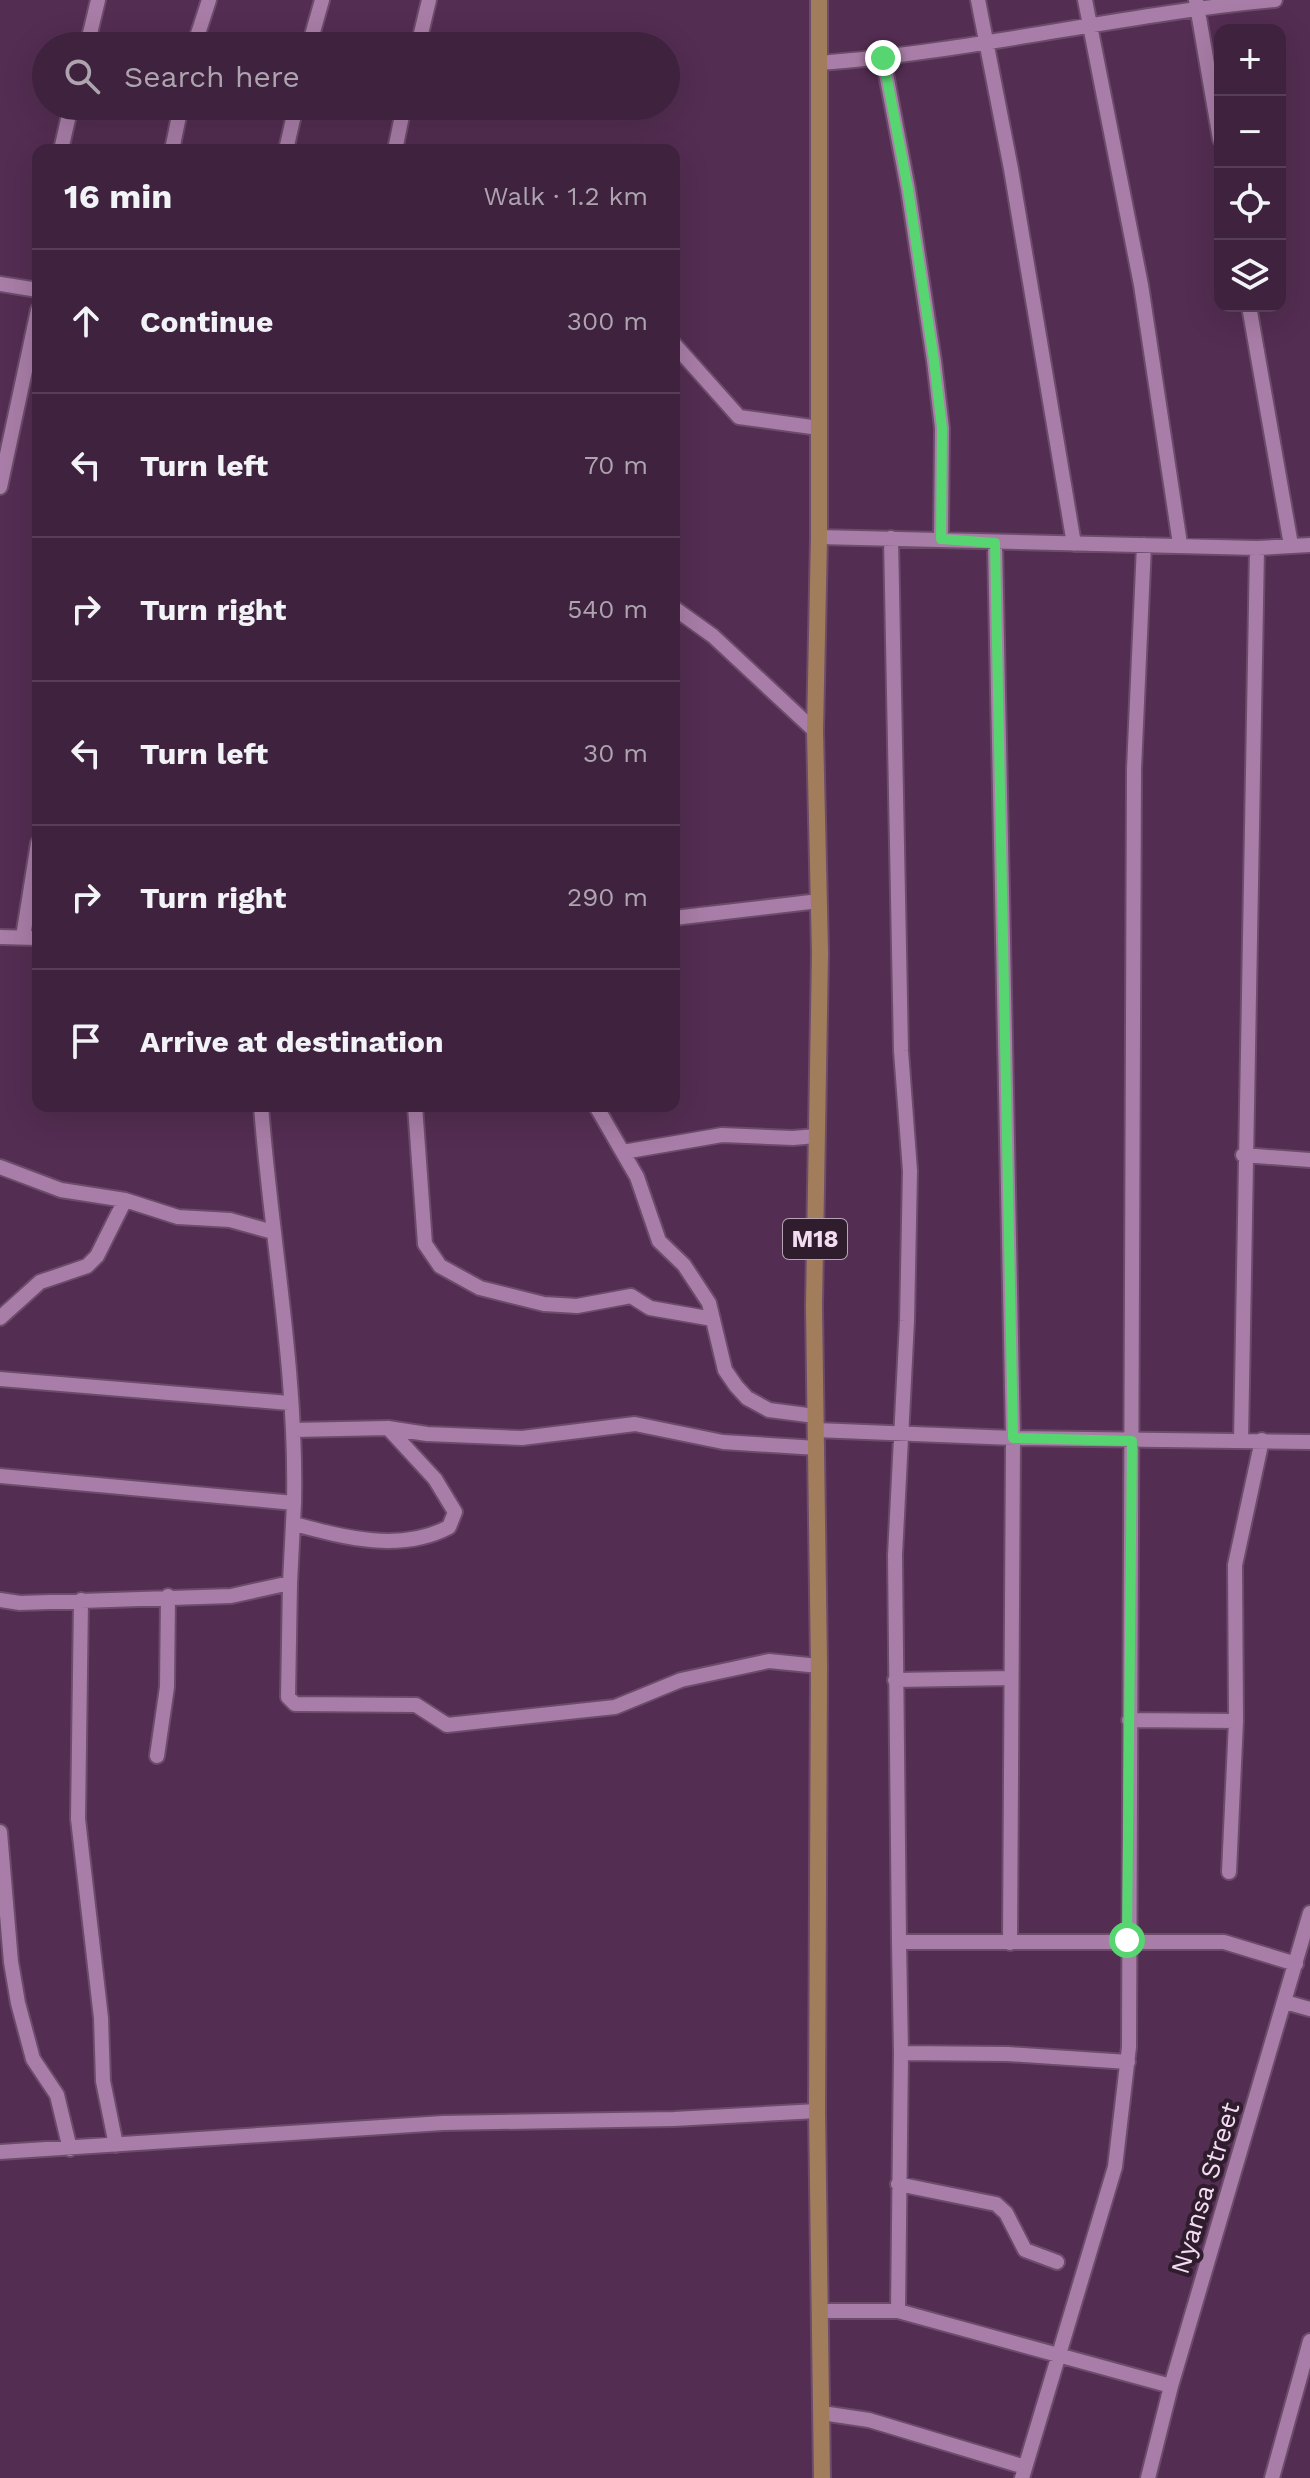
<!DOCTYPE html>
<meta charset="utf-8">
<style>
:root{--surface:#3e223e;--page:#452a45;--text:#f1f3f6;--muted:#ada4b0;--line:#573f58}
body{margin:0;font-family:"Work Sans",sans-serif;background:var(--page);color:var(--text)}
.controls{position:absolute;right:24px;top:24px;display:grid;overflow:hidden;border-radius:16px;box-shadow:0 8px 32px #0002}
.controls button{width:72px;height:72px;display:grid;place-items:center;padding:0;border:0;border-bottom:2px solid var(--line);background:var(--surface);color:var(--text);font:40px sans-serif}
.stop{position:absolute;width:24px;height:24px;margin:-18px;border:6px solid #57d570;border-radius:50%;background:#fff}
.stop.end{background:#57d570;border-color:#fff;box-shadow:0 2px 8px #0008}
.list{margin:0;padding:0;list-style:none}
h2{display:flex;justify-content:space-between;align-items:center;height:104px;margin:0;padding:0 32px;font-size:34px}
h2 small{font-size:26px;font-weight:400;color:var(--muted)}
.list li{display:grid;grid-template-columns:52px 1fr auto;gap:24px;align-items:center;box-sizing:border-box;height:144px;padding:0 32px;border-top:2px solid var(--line)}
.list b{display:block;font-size:30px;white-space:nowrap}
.list em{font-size:26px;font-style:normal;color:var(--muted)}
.icon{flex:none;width:44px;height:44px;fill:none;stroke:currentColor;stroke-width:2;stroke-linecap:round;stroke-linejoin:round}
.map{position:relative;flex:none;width:1310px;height:2478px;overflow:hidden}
.search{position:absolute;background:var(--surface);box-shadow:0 8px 32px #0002;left:32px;top:32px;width:648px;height:88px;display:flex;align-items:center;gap:20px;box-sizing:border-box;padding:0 28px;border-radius:44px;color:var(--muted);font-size:30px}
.panel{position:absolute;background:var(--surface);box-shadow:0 8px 32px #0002;left:32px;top:144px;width:648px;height:968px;border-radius:16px}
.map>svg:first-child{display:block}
</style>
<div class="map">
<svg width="1310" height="2478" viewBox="0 0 1310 2478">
<rect width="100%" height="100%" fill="#532d52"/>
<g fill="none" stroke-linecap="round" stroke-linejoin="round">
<g stroke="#6c4b6b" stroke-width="18">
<path id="minor" d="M 978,0 L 1011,169 L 1074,544
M 1085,0 L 1141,285 L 1180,544
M 1196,0 L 1220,139
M 87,46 L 98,0
M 194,46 L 209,0
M 309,46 L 322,0
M 418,46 L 429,0
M 883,58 L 908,189 L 934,361 L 942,428 L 941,539
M 819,63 C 972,52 1122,14 1275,0
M 61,150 L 71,106
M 172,150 L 181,106
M 286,150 L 296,106
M 395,150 L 404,106
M 0,284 L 38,290
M 1249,306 L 1291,545
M 674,344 L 739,417 L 819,428
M 0,487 L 38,310
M 819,537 L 1257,548 L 1310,545
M 891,538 L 901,1051 L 910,1171 L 907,1321 L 895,1555 L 899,1942 L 1224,1942 L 1296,1964
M 995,543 L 1013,1438 L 1010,1943
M 674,608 L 713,636 L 815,731
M 674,918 L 819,901
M 0,937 L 38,938
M 23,937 L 38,843
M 261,1106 C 271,1238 297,1370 294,1503
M 415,1106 L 425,1244 L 440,1266 L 480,1288 L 544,1304 L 577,1306 L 631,1296 L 650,1308 L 713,1319
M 596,1106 L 637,1177 L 659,1241 L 684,1265 L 709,1303 L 725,1370 L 736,1386 L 747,1398 L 769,1410 L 815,1416
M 623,1152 L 722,1135 L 793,1138 L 816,1136
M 1243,1155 L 1310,1160
M 0,1167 L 61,1190 L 125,1200 L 178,1217 L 230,1220 L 273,1232
M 0,1318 L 40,1282 L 87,1266 L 97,1256 L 125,1200
M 0,1379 L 289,1403
M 388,1428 L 427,1434 L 522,1438 L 635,1424 L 723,1442 L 817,1448
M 293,1430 L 388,1428 L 435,1479 L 455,1512 L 449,1527 C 400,1553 343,1537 294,1524
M 816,1430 L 1013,1438 L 1310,1442
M 1241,1441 L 1257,548
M 0,1476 L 294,1503 L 290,1583 L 231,1596 L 20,1603 L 0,1600
M 290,1583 L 288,1697 L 295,1704 L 416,1705 L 447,1725 L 615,1707 L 681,1680 L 769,1661 L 819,1666
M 81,1600 L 78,1819 L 101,2018 L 103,2081 L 116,2145
M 895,1680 L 1011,1678
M 1129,1720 L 1236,1721
M 157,1756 L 167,1687 L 168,1596
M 0,1832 L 11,1962 L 18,2003 L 33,2059 L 57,2095 L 70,2149
M 1229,1872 L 1236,1721 L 1235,1565 L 1262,1440
M 899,1942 L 901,2053 L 1008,2054 L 1128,2062
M 1285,2002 L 1310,2009
M 0,2152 L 443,2123 L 674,2119 L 817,2111
M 898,2184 L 996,2204 L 1006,2213 L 1025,2250 L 1057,2262
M 820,2311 L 898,2311 L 901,2053
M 898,2311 L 1171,2386
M 822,2413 L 869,2420 L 1025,2467
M 1022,2478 L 1115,2167 L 1129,2047 L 1134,769 L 1144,545
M 1148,2478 L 1171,2386 L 1310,1913
M 1272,2478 L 1310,2341"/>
</g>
<g stroke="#6c4b6b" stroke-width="20">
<path id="major" d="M 819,0 L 819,537 L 815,731 L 820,953 L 814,1306 L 819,1666 L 817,2111 L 822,2478"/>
</g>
<use href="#minor" stroke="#a87da7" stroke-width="14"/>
<use href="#major" stroke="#a17d5c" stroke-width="16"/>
</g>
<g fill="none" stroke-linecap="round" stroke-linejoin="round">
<path stroke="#57d570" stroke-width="10" d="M 883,58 L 908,189 L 934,361 L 942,428 L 941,539 L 995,543 L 1013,1438 L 1132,1441 L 1127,1940"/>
</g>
<g text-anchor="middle" stroke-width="8" stroke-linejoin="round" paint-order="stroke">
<rect fill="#2f1d2e" stroke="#b8a3b7" stroke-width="2" x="783" y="1219" width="64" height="40" rx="6"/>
<g font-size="24" font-weight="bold" fill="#f3dcf2">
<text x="815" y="1247">M18</text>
</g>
<g font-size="26" fill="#f3dcf2" stroke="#2f1d2e">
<text transform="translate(1205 2188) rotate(-73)" y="9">Nyansa Street</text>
</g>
</g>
</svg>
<div class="controls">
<button>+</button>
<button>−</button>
<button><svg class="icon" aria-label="locate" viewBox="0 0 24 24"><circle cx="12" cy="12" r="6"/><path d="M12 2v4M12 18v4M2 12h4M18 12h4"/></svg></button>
<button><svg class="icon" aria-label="layers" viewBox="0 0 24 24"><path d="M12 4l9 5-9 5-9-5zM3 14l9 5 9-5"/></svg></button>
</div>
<div class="stop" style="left:1127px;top:1940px"></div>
<div class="stop end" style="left:883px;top:58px"></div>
<div class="search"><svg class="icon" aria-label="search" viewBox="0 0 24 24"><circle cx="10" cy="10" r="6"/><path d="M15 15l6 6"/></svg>Search here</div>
<section class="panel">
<h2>16 min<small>Walk · 1.2 km</small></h2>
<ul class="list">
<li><svg class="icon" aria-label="ahead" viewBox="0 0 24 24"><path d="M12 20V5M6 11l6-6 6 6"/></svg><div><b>Continue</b></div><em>300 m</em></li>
<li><svg class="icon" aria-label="left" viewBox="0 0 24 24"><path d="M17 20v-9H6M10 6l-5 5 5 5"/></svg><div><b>Turn left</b></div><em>70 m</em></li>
<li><svg class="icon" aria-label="right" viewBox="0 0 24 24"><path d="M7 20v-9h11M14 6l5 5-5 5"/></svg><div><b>Turn right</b></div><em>540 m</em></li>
<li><svg class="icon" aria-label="left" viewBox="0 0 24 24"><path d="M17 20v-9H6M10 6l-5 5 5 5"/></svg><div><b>Turn left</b></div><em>30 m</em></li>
<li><svg class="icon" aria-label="right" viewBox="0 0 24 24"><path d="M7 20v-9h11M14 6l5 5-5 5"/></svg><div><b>Turn right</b></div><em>290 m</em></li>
<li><svg class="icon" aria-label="arrive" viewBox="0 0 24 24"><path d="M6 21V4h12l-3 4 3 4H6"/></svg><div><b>Arrive at destination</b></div></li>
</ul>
</section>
</div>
